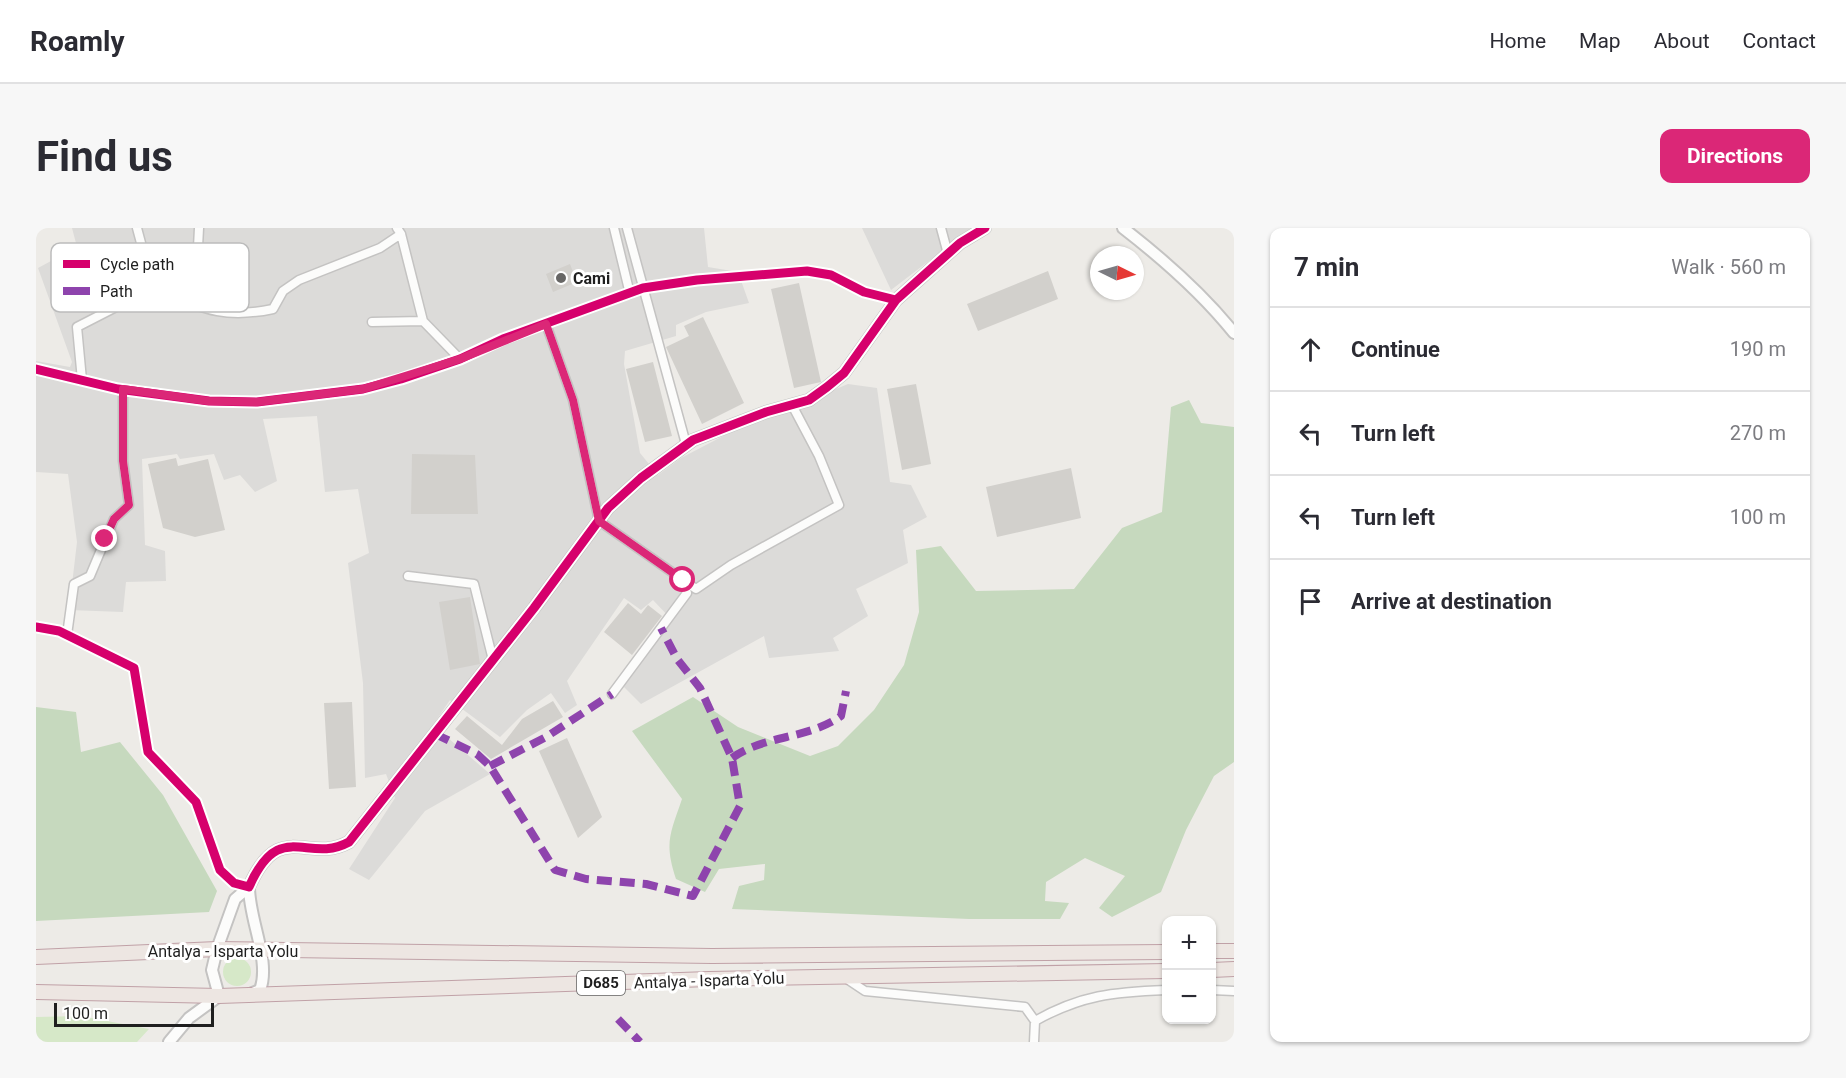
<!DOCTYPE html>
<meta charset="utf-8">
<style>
:root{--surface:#fff;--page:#f7f7f7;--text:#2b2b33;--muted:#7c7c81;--line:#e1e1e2;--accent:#db2777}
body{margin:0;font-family:Roboto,sans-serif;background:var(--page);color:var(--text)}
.controls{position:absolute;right:18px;bottom:18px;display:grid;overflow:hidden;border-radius:12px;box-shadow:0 2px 4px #0004}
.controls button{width:54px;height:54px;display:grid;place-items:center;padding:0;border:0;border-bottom:2px solid var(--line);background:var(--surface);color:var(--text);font:30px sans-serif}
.compass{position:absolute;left:1054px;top:18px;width:54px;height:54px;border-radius:50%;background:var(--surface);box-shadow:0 2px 4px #0004;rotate:95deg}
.scale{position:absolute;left:18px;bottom:15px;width:160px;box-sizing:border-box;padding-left:6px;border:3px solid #1f1f1f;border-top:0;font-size:16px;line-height:21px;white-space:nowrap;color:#1f1f1f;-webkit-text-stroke:4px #fff;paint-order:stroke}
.stop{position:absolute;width:18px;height:18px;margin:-14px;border:4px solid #db2777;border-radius:50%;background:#fff}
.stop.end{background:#db2777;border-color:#fff;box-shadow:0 2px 6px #0008}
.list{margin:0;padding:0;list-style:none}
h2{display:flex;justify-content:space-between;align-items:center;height:78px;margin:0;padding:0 24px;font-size:26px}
h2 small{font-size:20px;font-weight:400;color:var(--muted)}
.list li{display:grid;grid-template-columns:39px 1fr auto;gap:18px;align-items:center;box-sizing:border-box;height:84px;padding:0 24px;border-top:2px solid var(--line)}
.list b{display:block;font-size:22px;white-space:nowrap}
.list em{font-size:20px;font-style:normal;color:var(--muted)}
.icon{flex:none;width:33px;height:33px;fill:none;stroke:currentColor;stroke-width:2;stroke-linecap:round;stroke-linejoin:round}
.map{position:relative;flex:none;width:1198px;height:814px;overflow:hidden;border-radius:12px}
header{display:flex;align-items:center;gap:36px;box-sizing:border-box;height:84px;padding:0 30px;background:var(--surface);border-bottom:2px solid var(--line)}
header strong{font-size:28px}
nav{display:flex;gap:33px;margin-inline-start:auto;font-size:21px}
.intro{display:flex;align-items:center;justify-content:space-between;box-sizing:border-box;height:144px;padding:0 36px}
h1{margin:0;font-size:42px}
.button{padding:15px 27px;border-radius:12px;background:var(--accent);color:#fff;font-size:21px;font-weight:700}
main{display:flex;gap:36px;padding:0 36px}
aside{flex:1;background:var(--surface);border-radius:12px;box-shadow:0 2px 4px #0004}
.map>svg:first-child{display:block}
</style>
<header>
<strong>Roamly</strong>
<nav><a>Home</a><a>Map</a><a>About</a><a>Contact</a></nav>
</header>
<div class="intro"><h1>Find us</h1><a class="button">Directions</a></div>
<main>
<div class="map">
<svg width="1198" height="814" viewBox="0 0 1198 814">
<rect width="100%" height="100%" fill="#edebe7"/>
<path fill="#dcdbd9" d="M 36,0 L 668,0 L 672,39 L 702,44 L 713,75 L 670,84 L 640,97 L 640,108 L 589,123 L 588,136 L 604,225 L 622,247 L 645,230 L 691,206 L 812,156 L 841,160 L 854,254 L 875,257 L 891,289 L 867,302 L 872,335 L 820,361 L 832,388 L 797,410 L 803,423 L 733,430 L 728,408 L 605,476 L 586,457 L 635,391 L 617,372 L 605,382 L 588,370 L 531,453 L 541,477 L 529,485 L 515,465 L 491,482 L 464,509 L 414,472 L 397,497 L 454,546 L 389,583 L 333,652 L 313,641 L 359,570 L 350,546 L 329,550 L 327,455 L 312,335 L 333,325 L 322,261 L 289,264 L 281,188 L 227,191 L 241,253 L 219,264 L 204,247 L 188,252 L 178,226 L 144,231 L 141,226 L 106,231 L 109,317 L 129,323 L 130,353 L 90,354 L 87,384 L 33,382 L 41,314 L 32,246 L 0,244 L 0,133 L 34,139 L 36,134 L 2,40 L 41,19 Z
M 826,0 L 936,0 L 855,62 Z"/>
<path fill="#d6e8c8" d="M187 744a14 14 0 1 1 28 0a14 14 0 1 1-28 0Z
M 45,788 L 113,801 L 101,814 L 0,814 L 0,789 Z"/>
<path fill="#c6d9be" d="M 1153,172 L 1165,195 L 1198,199 L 1198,534 L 1178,548 L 1150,602 L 1125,664 L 1076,689 L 1063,680 L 1089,648 L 1049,630 L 1010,654 L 1009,673 L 1033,675 L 1024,691 L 933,691 L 696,681 L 703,658 L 728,652 L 729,636 L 683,641 L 669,664 L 640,651 C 628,615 634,606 646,571 L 596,503 L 657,469 L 702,499 L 774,528 L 802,518 L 838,482 L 868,437 L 883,384 L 880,322 L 905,318 L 940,363 L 1038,361 L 1086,300 L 1126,284 L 1135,179 Z
M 0,479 L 40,484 L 45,524 L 84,514 L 127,567 L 181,663 L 173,684 L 0,693 Z"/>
<path fill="#d2d0cc" d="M 534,36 L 541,54 L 517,64 L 510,46 Z
M 1012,43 L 1022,71 L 942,103 L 931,76 Z
M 763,55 L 785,154 L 758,160 L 735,61 Z
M 667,89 L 708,175 L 666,196 L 630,119 L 653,108 L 648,98 Z
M 617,134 L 636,208 L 609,214 L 590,141 Z
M 880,156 L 895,236 L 866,242 L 851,161 Z
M 376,226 L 439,227 L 442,286 L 375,286 Z
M 140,230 L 142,238 L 172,231 L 189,302 L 159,309 L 127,300 L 112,236 Z
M 1035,240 L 1045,290 L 961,309 L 950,259 Z
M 434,369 L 444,436 L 414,442 L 403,374 Z
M 592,375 L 605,386 L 612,377 L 626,388 L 596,427 L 568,404 Z
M 517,473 L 527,489 L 455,531 L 419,501 L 431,488 L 466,517 L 486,491 Z
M 316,474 L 320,559 L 293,561 L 288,475 Z
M 531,510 L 566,589 L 542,610 L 503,523 Z"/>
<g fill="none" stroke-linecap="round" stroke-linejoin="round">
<g stroke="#c4c3c2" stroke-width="11">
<path id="minor" d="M 361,0 L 365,6 L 387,93 L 424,131
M 578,0 L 594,66
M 591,0 L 650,216
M 905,0 L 912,26
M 117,60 C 164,79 185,92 237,81 L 247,63 L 263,52 L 344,20 L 365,6
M 159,77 L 163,0
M 336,94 L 387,93
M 510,96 L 537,172 L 563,293 L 660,361 L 695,337 L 803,277 L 783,228 L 756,177
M 0,141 L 82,161 L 173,173 L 221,174 L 327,161 L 365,151 L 424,131 L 467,111 L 607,60 L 661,52 L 771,43 L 795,47 L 828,64 L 860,72
M 46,152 L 41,99 L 117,60 L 101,0
M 372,348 L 438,356 L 457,432
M 0,399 L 23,403 L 98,440 L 112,524 L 160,574 L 184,642 L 198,655 L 213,659
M 31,407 L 38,356 L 54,348 L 78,291 L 93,277 L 87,233 L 87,161
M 576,466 L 651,365 L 647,352
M 808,749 L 829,763 L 989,779 L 999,793 L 998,814
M 1176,762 L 1198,763
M 999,793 C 1045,767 1078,764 1130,762"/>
</g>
<g stroke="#c4c3c2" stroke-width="14">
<path id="tertiary" d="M 1087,0 C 1127,31 1166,65 1198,105
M 213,659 C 244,589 271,637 313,614 L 498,380 L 572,280 L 605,250 L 657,212 L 730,184 L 773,172 L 791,159 L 808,145 L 860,72 L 924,15 L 949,0
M 133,814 L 153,790 L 183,768 L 176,742 L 181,721 L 199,671 L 213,659 C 213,692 235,733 224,762 L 214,766"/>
</g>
<g stroke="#c0a1a7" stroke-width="16">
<path id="trunk" d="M 1176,723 L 1198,723
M 0,729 L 181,721 L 676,728 L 1130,724
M 1176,742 L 1198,741
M 0,764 L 183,768 L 673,751 L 1130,743"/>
</g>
<use href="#minor" stroke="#fcfcfb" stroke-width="8"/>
<use href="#tertiary" stroke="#fcfcfb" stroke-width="10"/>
<use href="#trunk" stroke="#ede6e2" stroke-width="14"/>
<path stroke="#8e44ad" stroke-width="8" stroke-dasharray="15 8" stroke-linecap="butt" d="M 399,506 L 441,526 L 454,538 L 519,642 L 550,651 L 610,656 L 657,668 L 704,578 L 696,530 L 664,460 L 641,431 L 625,400
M 696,530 C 728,507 773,511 805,488 L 810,463
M 454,538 L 510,509 L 576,466
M 582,791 L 604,814"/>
<g stroke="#fff" stroke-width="13">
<path id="cycleway" d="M 0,141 L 82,161 L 173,173 L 221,174 L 327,161 L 365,151 L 424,131 L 467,111 L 607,60 L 661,52 L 771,43 L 795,47 L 828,64 L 860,72
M 0,399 L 23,403 L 98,440 L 112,524 L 160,574 L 184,642 L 198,655 L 213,659 C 244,589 271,637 313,614 L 498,380 L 572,280 L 605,250 L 657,212 L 730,184 L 773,172 L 791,159 L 808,145 L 860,72 L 924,15 L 949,0"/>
</g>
<use href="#cycleway" stroke="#d6006c" stroke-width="9"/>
</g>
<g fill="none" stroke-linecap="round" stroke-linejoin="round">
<path stroke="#db2777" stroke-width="8" d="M 69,311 L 78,291 L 93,277 L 87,233 L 87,161 L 172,173 L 221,174 L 327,161 L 424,131 L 510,96 L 537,172 L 563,293 L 647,352"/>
</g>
<circle fill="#676665" stroke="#fff" stroke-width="2" cx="525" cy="50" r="6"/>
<g text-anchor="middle" stroke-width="6" stroke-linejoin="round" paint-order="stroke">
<rect fill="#fff" stroke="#626262" stroke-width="1.5" x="541" y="743" width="48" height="24" rx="4.5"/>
<g font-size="15" font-weight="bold" fill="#1f1f1f">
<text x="565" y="760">D685</text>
</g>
<g font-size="16" font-weight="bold" fill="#1f1f1f" stroke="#fff" text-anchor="start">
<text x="537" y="56">Cami</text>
</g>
<g font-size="16" fill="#1f1f1f" stroke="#fff">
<text x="187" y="729">Antalya - Isparta Yolu</text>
<text transform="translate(673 752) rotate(-2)" y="6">Antalya - Isparta Yolu</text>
</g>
</g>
<rect x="15" y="15" width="198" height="69" rx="9" fill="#fff" stroke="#bcbcbc" stroke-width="1.5"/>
<rect x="27" y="32" width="27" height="8" fill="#d6006c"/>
<rect x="27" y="59" width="27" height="8" fill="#8e44ad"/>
<g font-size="16" fill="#1f1f1f">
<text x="64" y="42">Cycle path</text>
<text x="64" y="69">Path</text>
</g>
</svg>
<div class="controls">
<button>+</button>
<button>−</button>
</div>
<svg class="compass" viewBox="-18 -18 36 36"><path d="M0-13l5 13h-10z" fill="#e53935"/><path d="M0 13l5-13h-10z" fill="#7c7c81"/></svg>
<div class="scale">100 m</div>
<div class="stop" style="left:647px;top:352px"></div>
<div class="stop end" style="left:69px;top:311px"></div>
</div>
<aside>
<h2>7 min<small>Walk · 560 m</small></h2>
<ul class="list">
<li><svg class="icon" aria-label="ahead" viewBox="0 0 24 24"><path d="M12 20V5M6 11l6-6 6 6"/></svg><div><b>Continue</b></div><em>190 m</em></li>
<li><svg class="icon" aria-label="left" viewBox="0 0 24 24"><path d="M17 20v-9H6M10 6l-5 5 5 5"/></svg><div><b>Turn left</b></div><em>270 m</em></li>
<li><svg class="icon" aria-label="left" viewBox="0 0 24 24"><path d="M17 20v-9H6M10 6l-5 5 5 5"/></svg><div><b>Turn left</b></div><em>100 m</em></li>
<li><svg class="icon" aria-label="arrive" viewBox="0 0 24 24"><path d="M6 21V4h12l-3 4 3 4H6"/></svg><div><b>Arrive at destination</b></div></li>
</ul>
</aside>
</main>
